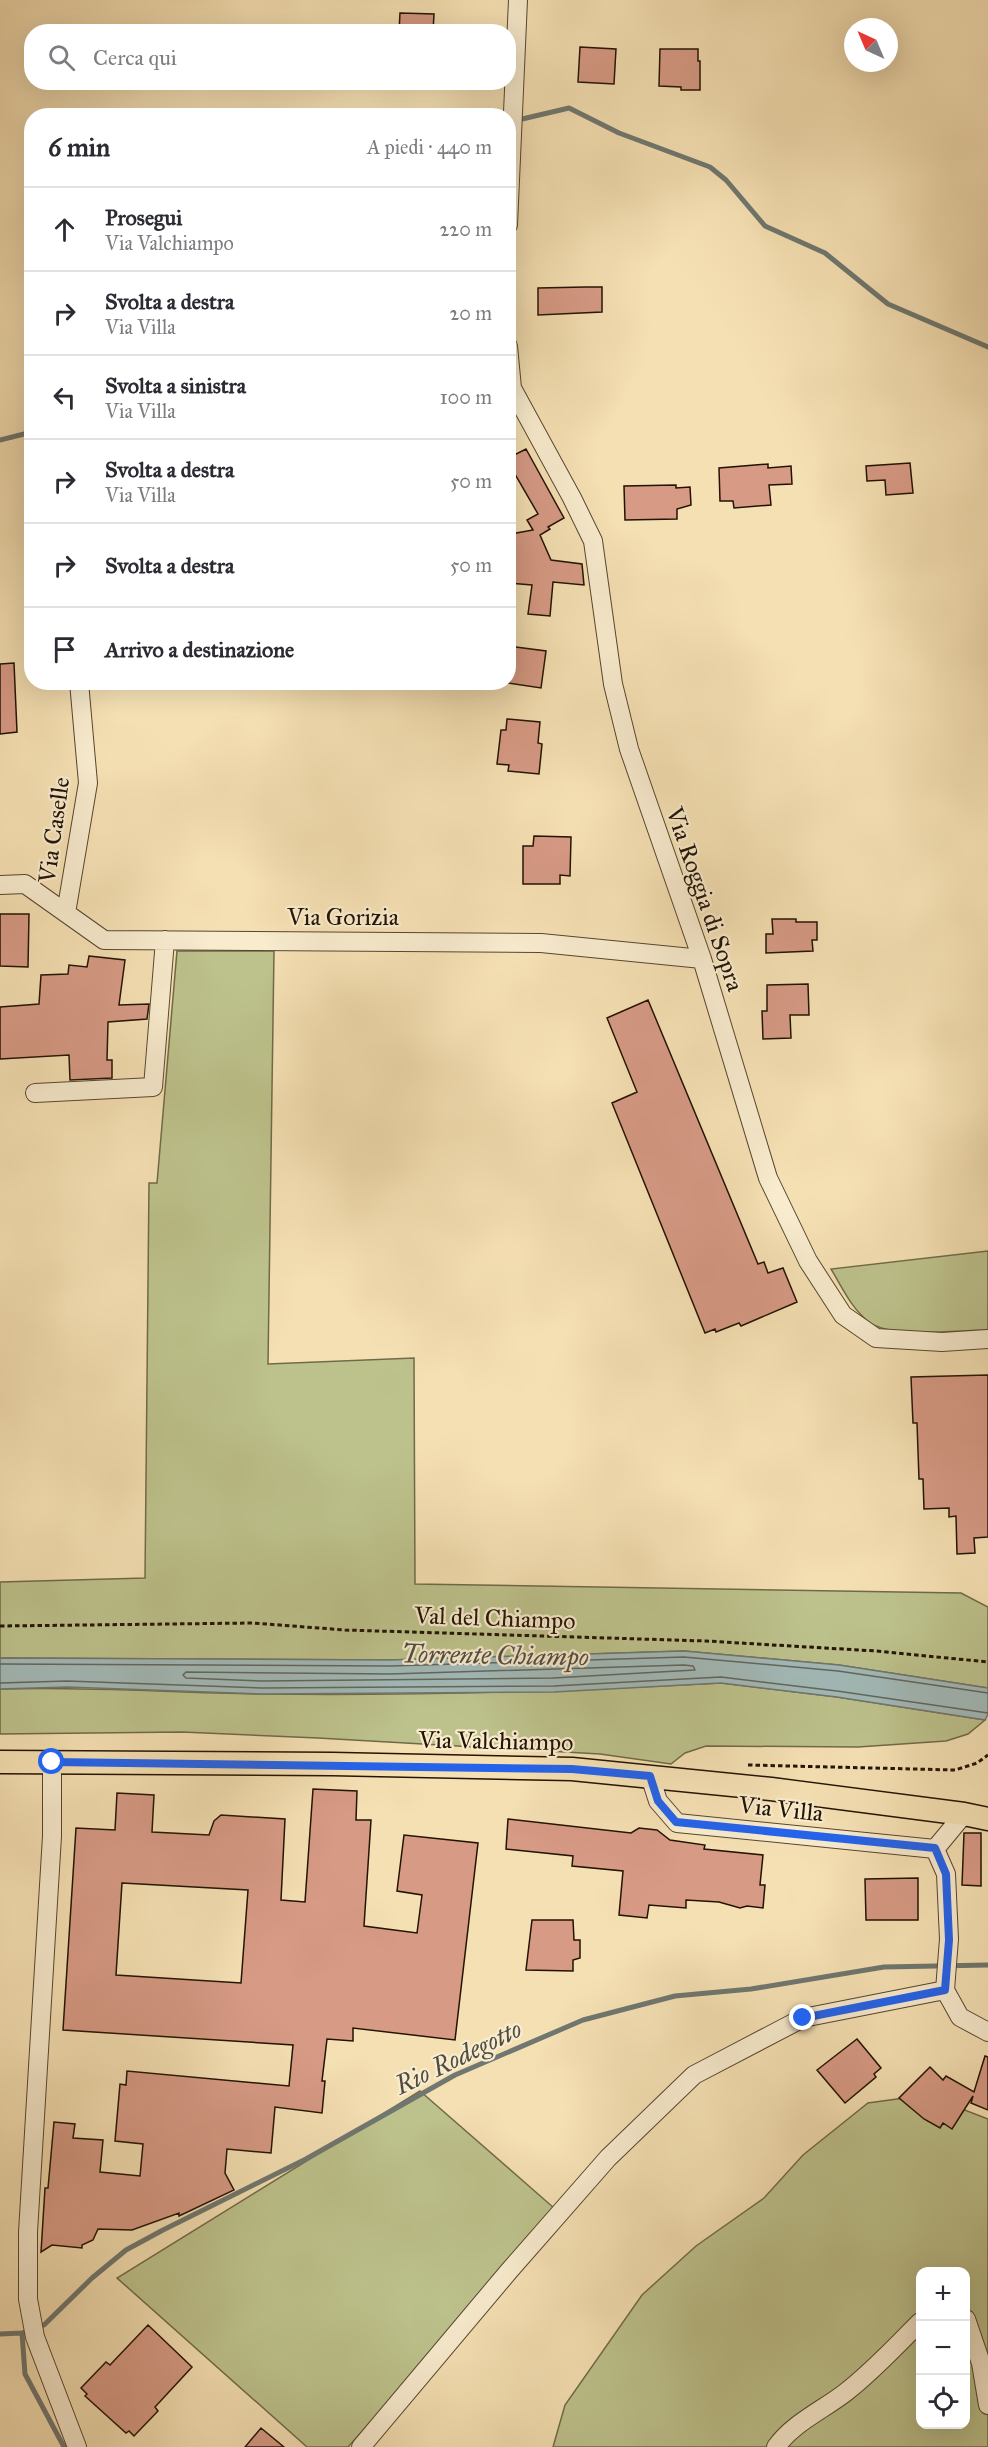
<!DOCTYPE html>
<html lang="it">
<meta charset="utf-8">
<style>
:root{--surface:#fff;--page:#f7f7f7;--text:#2b2b33;--muted:#7c7c81;--line:#e1e1e2}
body{margin:0;font-family:"IM FELL Great Primer",serif;background:var(--page);color:var(--text)}
.controls{position:absolute;right:18px;bottom:18px;display:grid;overflow:hidden;border-radius:12px;box-shadow:0 6px 24px #0002}
.controls button{width:54px;height:54px;display:grid;place-items:center;padding:0;border:0;border-bottom:2px solid var(--line);background:var(--surface);color:var(--text);font:30px sans-serif}
.compass{position:absolute;left:844px;top:18px;width:54px;height:54px;border-radius:50%;background:var(--surface);box-shadow:0 6px 24px #0002;rotate:316deg}
.stop{position:absolute;width:18px;height:18px;margin:-14px;border:4px solid #2563eb;border-radius:50%;background:#fff}
.stop.end{background:#2563eb;border-color:#fff;box-shadow:0 2px 6px #0008}
.list{margin:0;padding:0;list-style:none}
h2{display:flex;justify-content:space-between;align-items:center;height:78px;margin:0;padding:0 24px;font-size:26px}
h2 small{font-size:20px;font-weight:400;color:var(--muted)}
.list li{display:grid;grid-template-columns:39px 1fr auto;gap:18px;align-items:center;box-sizing:border-box;height:84px;padding:0 24px;border-top:2px solid var(--line)}
.list b{display:block;font-size:22px;white-space:nowrap}
.list p{margin:0;font-size:20px;white-space:nowrap;color:var(--muted)}
.list em{font-size:20px;font-style:normal;color:var(--muted)}
.icon{flex:none;width:33px;height:33px;fill:none;stroke:currentColor;stroke-width:2;stroke-linecap:round;stroke-linejoin:round}
.map{position:relative;flex:none;width:988px;height:2447px;overflow:hidden}
.search{position:absolute;background:var(--surface);box-shadow:0 6px 24px #0002;left:24px;top:24px;width:492px;height:66px;display:flex;align-items:center;gap:15px;box-sizing:border-box;padding:0 21px;border-radius:24px;color:var(--muted);font-size:22px}
.panel{position:absolute;background:var(--surface);box-shadow:0 6px 24px #0002;left:24px;top:108px;width:492px;height:582px;border-radius:24px}
.map>svg:first-child{display:block}
</style>
<div class="map">
<svg width="988" height="2447" viewBox="0 0 988 2447">
<rect width="100%" height="100%" fill="#f5e0b3"/>
<filter id="stains"><feTurbulence type="fractalNoise" baseFrequency=".00333" numOctaves="4"/><feColorMatrix values="0 0 0 0 .2 0 0 0 0 .09 0 0 0 0 .02 0 0 0 .5 -.17"/></filter>
<radialGradient id="worn" r=".72"><stop offset=".6" stop-color="#630" stop-opacity="0"/><stop offset="1" stop-color="#630" stop-opacity=".3"/></radialGradient>
<path fill="#bdc28c" stroke="#706a48" stroke-width="1.5" fill-rule="evenodd" d="M 177,951 L 274,951 L 268,1364 L 414,1358 L 415,1584 L 961,1593 L 988,1607 L 988,1688 L 839,1665 L 684,1651 L 390,1660 L 0,1658 L 0,1582 L 145,1578 L 149,1183 L 157,1183 Z
M 988,1251 L 988,1330 C 958,1330 891,1339 869,1322 C 851,1308 842,1287 831,1269 Z
M 721,1683 L 837,1697 L 985,1720 L 968,1734 L 946,1741 L 858,1747 L 706,1746 L 685,1753 L 671,1764 L 600,1754 L 318,1738 L 182,1732 L 0,1734 L 0,1689 C 88,1686 175,1693 263,1694 C 416,1696 569,1691 721,1683 Z
M 420,2091 L 554,2208 L 509,2271 L 348,2447 L 307,2447 L 117,2278 Z
M 926,2095 L 988,2119 L 988,2447 L 553,2447 L 565,2405 L 642,2295 L 696,2246 L 764,2198 L 803,2155 L 868,2103 ZM 920,2272 L 966,2272 L 966,2424 L 920,2424 Z"/>
<path fill="#a2bab9" stroke="#6f7770" stroke-width="1.5" d="M 684,1651 L 839,1665 L 988,1688 L 988,1714 L 985,1720 L 837,1697 L 721,1683 L 554,1692 L 263,1694 L 67,1687 L 0,1689 L 0,1658 L 390,1660 Z"/>
<g fill="none" stroke-linecap="round" stroke-linejoin="round">
<path stroke="#62665e" stroke-width="1.5" d="M 0,1664 L 391,1666 L 684,1657 L 838,1671 L 988,1693
M 684,1665 L 693,1666 L 695,1670 L 553,1678 L 263,1681 L 186,1678 L 183,1675 L 186,1672 L 390,1674 Z
M 0,1683 L 67,1681 L 263,1688 L 554,1686 L 721,1677 L 837,1691 L 988,1713"/>
<path stroke="#6f7770" stroke-width="5" d="M 518,120 L 569,108 L 619,133 L 710,167 L 726,180 L 765,226 L 825,253 L 888,304 L 988,347
M 0,440 L 32,432
M 22,2333 L 25,2374 L 64,2447
M 0,2334 L 22,2333 L 44,2325 L 92,2278 L 126,2250 L 163,2230 L 306,2159 L 455,2075 L 583,2020 L 675,1996 L 751,1989 L 884,1967 L 988,1965"/>
</g>
<path fill="#d79a85" stroke="#221303" stroke-width="1.5" fill-rule="evenodd" d="M 400,13 L 434,14 L 433,32 L 399,32 Z
M 580,47 L 616,49 L 614,84 L 578,82 Z
M 660,49 L 698,49 L 698,61 L 700,61 L 700,90 L 681,90 L 681,87 L 659,86 Z
M 586,287 L 602,287 L 602,312 L 538,315 L 538,288 Z
M 526,449 L 564,518 L 548,527 L 550,529 L 540,535 L 551,560 L 582,564 L 584,585 L 553,582 L 550,616 L 528,614 L 532,585 L 508,583 L 511,534 L 533,530 L 527,520 L 538,514 L 508,462 L 508,458 Z
M 910,463 L 913,493 L 886,495 L 885,480 L 867,481 L 866,466 Z
M 768,464 L 768,468 L 791,466 L 792,484 L 769,485 L 771,505 L 734,508 L 733,501 L 720,501 L 719,468 Z
M 676,485 L 676,488 L 690,487 L 691,505 L 677,509 L 677,519 L 625,520 L 624,486 Z
M 508,646 L 546,651 L 541,688 L 508,683 Z
M 14,663 L 17,732 L 0,734 L 0,664 Z
M 507,719 L 540,722 L 538,743 L 542,744 L 539,774 L 508,771 L 509,765 L 497,764 L 501,730 L 506,730 Z
M 534,836 L 571,837 L 570,876 L 560,875 L 560,884 L 523,884 L 523,846 L 533,846 Z
M 0,914 L 29,914 L 28,967 L 0,966 Z
M 772,919 L 796,919 L 796,922 L 817,922 L 817,940 L 812,940 L 813,951 L 766,953 L 766,934 L 773,934 Z
M 89,956 L 125,960 L 119,1005 L 149,1004 L 147,1019 L 108,1022 L 107,1060 L 112,1060 L 112,1078 L 70,1080 L 69,1055 L 0,1059 L 0,1007 L 39,1004 L 41,975 L 68,974 L 69,965 L 87,967 Z
M 808,984 L 809,1015 L 790,1015 L 791,1038 L 763,1039 L 762,1011 L 767,1011 L 767,985 Z
M 648,1000 L 758,1264 L 764,1262 L 768,1273 L 783,1268 L 797,1302 L 741,1326 L 739,1323 L 716,1332 L 715,1329 L 705,1333 L 612,1103 L 637,1092 L 607,1018 Z
M 988,1375 L 988,1537 L 974,1538 L 975,1553 L 957,1554 L 956,1516 L 949,1517 L 949,1508 L 924,1509 L 923,1479 L 919,1479 L 917,1423 L 913,1423 L 911,1377 Z
M 313,1789 L 357,1791 L 356,1820 L 371,1820 L 364,1926 L 417,1933 L 422,1895 L 397,1891 L 404,1835 L 478,1843 L 455,2040 L 353,2028 L 353,2041 L 327,2039 L 322,2081 L 325,2081 L 322,2113 L 275,2107 L 271,2153 L 227,2149 L 225,2173 L 234,2190 L 179,2216 L 179,2213 L 132,2230 L 98,2229 L 93,2240 L 82,2245 L 82,2248 L 52,2245 L 41,2252 L 45,2188 L 48,2188 L 54,2122 L 75,2124 L 73,2138 L 103,2140 L 100,2172 L 140,2176 L 143,2144 L 115,2141 L 120,2084 L 126,2085 L 127,2071 L 289,2086 L 293,2045 L 63,2030 L 76,1828 L 115,1830 L 117,1793 L 154,1795 L 152,1832 L 209,1835 L 214,1821 L 221,1815 L 285,1819 L 281,1900 L 305,1902 ZM 122,1883 L 248,1890 L 241,1983 L 116,1975 Z
M 508,1819 L 631,1833 L 639,1828 L 657,1830 L 670,1840 L 705,1845 L 704,1849 L 763,1855 L 760,1885 L 765,1885 L 763,1908 L 747,1906 L 740,1908 L 719,1902 L 686,1900 L 686,1908 L 649,1905 L 647,1918 L 619,1915 L 623,1871 L 572,1866 L 573,1856 L 506,1849 Z
M 964,1833 L 981,1833 L 981,1886 L 962,1885 Z
M 918,1878 L 918,1920 L 866,1920 L 865,1879 Z
M 532,1920 L 573,1920 L 574,1940 L 580,1940 L 580,1958 L 573,1960 L 573,1971 L 526,1970 Z
M 857,2039 L 881,2068 L 874,2074 L 876,2077 L 845,2103 L 817,2070 Z
M 985,2056 L 988,2057 L 988,2110 L 971,2103 L 973,2096 L 952,2129 L 943,2123 L 940,2128 L 924,2119 L 899,2098 L 930,2067 L 943,2080 L 946,2076 L 974,2092 Z
M 148,2325 L 192,2367 L 155,2407 L 158,2411 L 134,2436 L 129,2431 L 126,2433 L 85,2396 L 87,2394 L 81,2388 L 106,2362 L 110,2365 Z
M 261,2428 L 284,2447 L 245,2447 Z"/>
<g fill="none" stroke-linecap="round" stroke-linejoin="round">
<g stroke="#57462f" stroke-width="20">
<path id="minor" d="M 508,225 L 518,0
M 508,346 L 512,388 L 572,498 L 593,541 L 613,684 L 629,749 L 702,959 L 768,1178 L 808,1261 L 843,1315 L 876,1338 L 942,1342 L 988,1339
M 0,885 L 25,884 L 104,940 L 541,943 L 702,959
M 66,913 L 88,783 L 79,682
M 35,1093 L 153,1087 L 165,940
M 52,1762 L 52,1836 L 28,2232 L 28,2299 L 35,2337 L 77,2447
M 650,1776 L 658,1801 L 677,1823 L 935,1849
M 935,1849 L 946,1874 L 949,1939 L 945,1990 L 960,2017 L 988,2032
M 935,1849 L 964,1814
M 966,2319 L 981,2363 L 988,2405
M 361,2447 L 509,2271 L 608,2158 L 694,2075 L 803,2018 L 945,1990
M 776,2447 C 793,2423 823,2410 846,2392 C 873,2371 896,2346 920,2322"/>
</g>
<g stroke="#221303" stroke-width="25">
<path id="major" d="M 0,1762 L 332,1764 L 572,1769 L 771,1789 L 964,1814 L 988,1819"/>
</g>
<path stroke="#221303" stroke-width="3" stroke-dasharray="4.5 3" stroke-linecap="butt" d="M 0,1626 L 253,1623 L 345,1630 L 706,1641 L 876,1651 L 988,1662
M 748,1765 L 955,1770 L 977,1763 L 988,1755"/>
<use href="#minor" stroke="#f8ebce" stroke-width="18"/>
<use href="#major" stroke="#f5e0b3" stroke-width="22"/>
</g>
<g fill="none" stroke-linecap="round" stroke-linejoin="round">
<path stroke="#2563eb" stroke-width="8" d="M 52,1762 L 572,1769 L 650,1776 L 658,1801 L 676,1822 L 935,1848 L 946,1874 L 949,1940 L 945,1990 L 803,2018"/>
</g>
<g text-anchor="middle" stroke-width="4.5" stroke-linejoin="round" paint-order="stroke">
<g font-size="24" fill="#221303" stroke="#f8ebce">
<text transform="translate(54 830) rotate(-82)" y="8">Via Caselle</text>
<text transform="translate(705 899) rotate(71)" y="8">Via Roggia di Sopra</text>
<text x="343" y="925">Via Gorizia</text>
<text transform="translate(495 1618) rotate(2)" y="8">Val del Chiampo</text>
<text transform="translate(496 1741) rotate(1)" y="8">Via Valchiampo</text>
<text transform="translate(781 1809) rotate(6)" y="8">Via Villa</text>
</g>
<g font-size="26" font-style="italic" fill="#4f4d43" stroke="#f8ebce">
<text transform="translate(495 1655) rotate(1)" y="9">Torrente Chiampo</text>
<text transform="translate(458 2057) rotate(-26)" y="9">Rio Rodegotto</text>
</g>
</g>
<rect width="100%" height="100%" filter="url(#stains)"/>
<rect width="100%" height="100%" fill="url(#worn)"/>
</svg>
<div class="controls">
<button>+</button>
<button>−</button>
<button><svg class="icon" aria-label="locate" viewBox="0 0 24 24"><circle cx="12" cy="12" r="6"/><path d="M12 2v4M12 18v4M2 12h4M18 12h4"/></svg></button>
</div>
<svg class="compass" viewBox="-18 -18 36 36"><path d="M0-13l5 13h-10z" fill="#e53935"/><path d="M0 13l5-13h-10z" fill="#7c7c81"/></svg>
<div class="stop" style="left:52px;top:1762px"></div>
<div class="stop end" style="left:803px;top:2018px"></div>
<div class="search"><svg class="icon" aria-label="search" viewBox="0 0 24 24"><circle cx="10" cy="10" r="6"/><path d="M15 15l6 6"/></svg>Cerca qui</div>
<section class="panel">
<h2>6 min<small>A piedi · 440 m</small></h2>
<ul class="list">
<li><svg class="icon" aria-label="ahead" viewBox="0 0 24 24"><path d="M12 20V5M6 11l6-6 6 6"/></svg><div><b>Prosegui</b><p>Via Valchiampo</p></div><em>220 m</em></li>
<li><svg class="icon" aria-label="right" viewBox="0 0 24 24"><path d="M7 20v-9h11M14 6l5 5-5 5"/></svg><div><b>Svolta a destra</b><p>Via Villa</p></div><em>20 m</em></li>
<li><svg class="icon" aria-label="left" viewBox="0 0 24 24"><path d="M17 20v-9H6M10 6l-5 5 5 5"/></svg><div><b>Svolta a sinistra</b><p>Via Villa</p></div><em>100 m</em></li>
<li><svg class="icon" aria-label="right" viewBox="0 0 24 24"><path d="M7 20v-9h11M14 6l5 5-5 5"/></svg><div><b>Svolta a destra</b><p>Via Villa</p></div><em>50 m</em></li>
<li><svg class="icon" aria-label="right" viewBox="0 0 24 24"><path d="M7 20v-9h11M14 6l5 5-5 5"/></svg><div><b>Svolta a destra</b></div><em>50 m</em></li>
<li><svg class="icon" aria-label="arrive" viewBox="0 0 24 24"><path d="M6 21V4h12l-3 4 3 4H6"/></svg><div><b>Arrivo a destinazione</b></div></li>
</ul>
</section>
</div>
